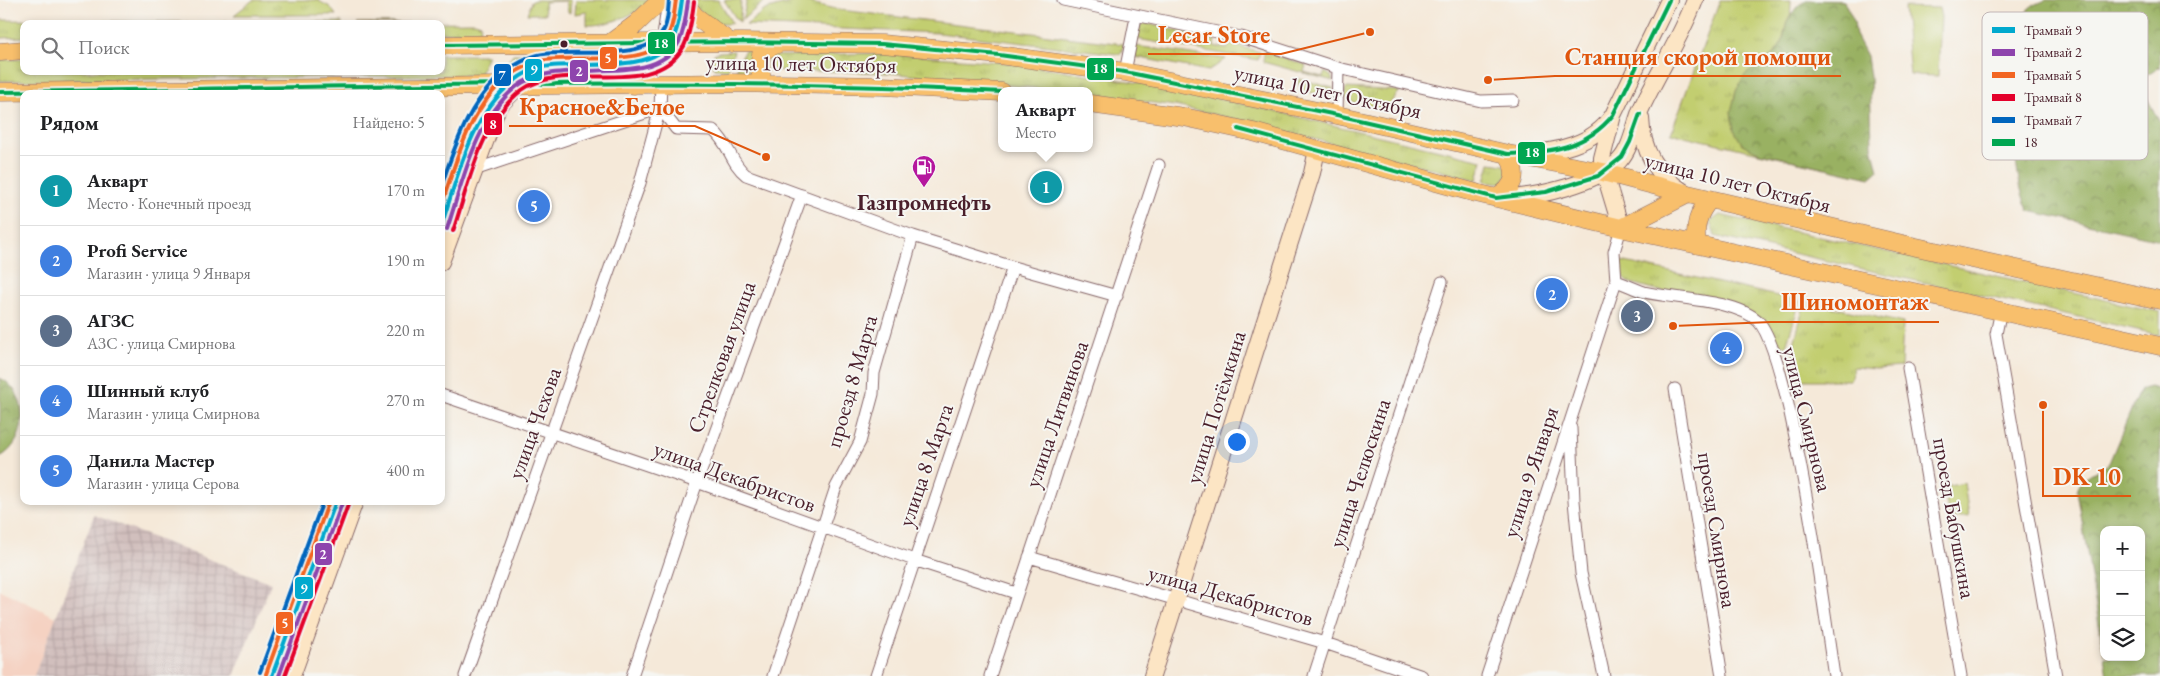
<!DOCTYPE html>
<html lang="ru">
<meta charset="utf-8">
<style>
:root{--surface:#fff;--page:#f6f6f6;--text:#202124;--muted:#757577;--line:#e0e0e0;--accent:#7c3aed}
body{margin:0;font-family:"EB Garamond",serif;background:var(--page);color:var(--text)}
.controls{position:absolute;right:15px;bottom:15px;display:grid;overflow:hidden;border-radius:10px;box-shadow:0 2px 8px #0003}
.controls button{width:45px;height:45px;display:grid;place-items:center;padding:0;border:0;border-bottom:1px solid var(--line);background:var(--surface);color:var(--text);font:25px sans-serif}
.you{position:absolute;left:1236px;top:441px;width:18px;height:18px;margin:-12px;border:4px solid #fff;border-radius:50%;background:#1a73e8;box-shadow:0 0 0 8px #1a73e833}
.badge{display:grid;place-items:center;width:32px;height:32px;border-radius:50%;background:var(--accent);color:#fff;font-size:16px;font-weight:700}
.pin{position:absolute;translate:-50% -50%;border:2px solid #fff;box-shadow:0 1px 5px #0006}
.popup{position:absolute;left:998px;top:87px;width:95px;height:65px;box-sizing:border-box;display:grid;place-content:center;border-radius:10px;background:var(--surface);filter:drop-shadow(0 1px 4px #0005);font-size:16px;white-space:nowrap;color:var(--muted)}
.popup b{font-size:19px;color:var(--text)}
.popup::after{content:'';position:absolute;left:50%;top:100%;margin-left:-10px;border:10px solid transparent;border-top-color:var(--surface)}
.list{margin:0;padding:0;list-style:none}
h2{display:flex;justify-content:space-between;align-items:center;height:65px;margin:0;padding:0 20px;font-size:21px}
h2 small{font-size:16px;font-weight:400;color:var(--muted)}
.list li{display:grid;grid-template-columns:32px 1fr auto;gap:15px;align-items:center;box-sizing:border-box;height:70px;padding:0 20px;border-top:1px solid var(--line)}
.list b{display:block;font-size:19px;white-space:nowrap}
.list p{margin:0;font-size:16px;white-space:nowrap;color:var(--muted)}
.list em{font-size:16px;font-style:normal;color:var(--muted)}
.icon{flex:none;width:28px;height:28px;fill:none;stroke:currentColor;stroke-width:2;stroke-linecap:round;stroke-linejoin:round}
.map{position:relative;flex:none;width:2160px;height:676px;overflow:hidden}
.search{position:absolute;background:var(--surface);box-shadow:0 2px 8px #0003;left:20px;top:20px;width:425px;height:55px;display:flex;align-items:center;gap:12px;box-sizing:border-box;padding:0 18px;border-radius:10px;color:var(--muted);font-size:19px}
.panel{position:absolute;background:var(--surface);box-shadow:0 2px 8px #0003;left:20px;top:90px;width:425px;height:415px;border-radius:10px}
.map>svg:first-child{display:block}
</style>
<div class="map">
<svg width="2160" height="676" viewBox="0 0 2160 676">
<defs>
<pattern id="industrial-grid" width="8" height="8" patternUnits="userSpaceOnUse" patternTransform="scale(1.25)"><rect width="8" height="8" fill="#d1bfbd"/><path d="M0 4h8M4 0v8" fill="none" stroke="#b5a4a3"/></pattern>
<pattern id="grass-tufts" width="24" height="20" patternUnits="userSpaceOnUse" patternTransform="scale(1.25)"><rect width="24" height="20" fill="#c2ce70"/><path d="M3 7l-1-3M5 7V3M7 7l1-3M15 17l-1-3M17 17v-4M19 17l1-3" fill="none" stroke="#a8b061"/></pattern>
<pattern id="forest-crowns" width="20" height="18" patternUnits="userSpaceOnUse" patternTransform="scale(1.25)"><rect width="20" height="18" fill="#99b162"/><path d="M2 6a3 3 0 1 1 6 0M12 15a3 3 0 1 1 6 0" fill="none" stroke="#7f8f51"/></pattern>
</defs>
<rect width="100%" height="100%" fill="#f6f6f2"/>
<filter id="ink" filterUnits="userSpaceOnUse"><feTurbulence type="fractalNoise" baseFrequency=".02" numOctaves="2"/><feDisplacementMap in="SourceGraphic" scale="10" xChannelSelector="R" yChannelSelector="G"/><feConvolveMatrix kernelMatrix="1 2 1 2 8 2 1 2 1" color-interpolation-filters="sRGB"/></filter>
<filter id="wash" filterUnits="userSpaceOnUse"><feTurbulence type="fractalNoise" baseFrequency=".0096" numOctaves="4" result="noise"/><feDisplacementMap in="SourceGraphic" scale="20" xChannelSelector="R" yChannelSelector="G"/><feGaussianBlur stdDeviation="1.12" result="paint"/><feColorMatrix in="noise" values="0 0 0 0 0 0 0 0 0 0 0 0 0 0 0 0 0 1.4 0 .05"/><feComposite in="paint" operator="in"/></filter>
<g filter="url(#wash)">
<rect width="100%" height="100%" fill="#f5e9d9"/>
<path fill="#f5d2c2" d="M 0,590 L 56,617 L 34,676 L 0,676 Z"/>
<path fill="url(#industrial-grid)" d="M 94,515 L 271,583 L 234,676 L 34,676 Z"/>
<path fill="url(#grass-tufts)" stroke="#86764e" d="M 253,0 L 317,0 L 330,7 L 336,15 L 234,15 Z
M 535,0 L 571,0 L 570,13 L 568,12 L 566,1 L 544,2 L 545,14 L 527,14 L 531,2 Z
M 576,0 L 650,0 C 638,15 606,26 587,25 L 587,12 L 575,14 Z
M 687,0 L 718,0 L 732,23 C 717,29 698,9 687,0 Z
M 724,0 L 741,0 L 740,22 L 737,20 Z
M 747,0 L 766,0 L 742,20 Z
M 799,0 L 840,10 L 1124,44 L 1121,53 L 1118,54 L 939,33 L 746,25 L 765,10 Z
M 1720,0 L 1791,0 L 1789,57 L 1825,168 L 1671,133 Z
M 0,20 L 182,22 L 188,23 L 24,24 L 24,37 L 0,38 Z
M 225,22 L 342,22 L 342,24 L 220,24 Z
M 475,22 L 481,24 L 480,31 L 441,33 L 441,24 L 357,23 Z
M 1141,22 L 1215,40 L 1214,46 L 1227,49 L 1230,44 L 1260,52 L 1258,60 L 1137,39 Z
M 1135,46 L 1226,59 L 1209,71 L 1135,57 Z
M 751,50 L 751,71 L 736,71 L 744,51 Z
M 734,51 L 728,70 L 715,68 L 712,64 L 714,54 L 719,52 Z
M 1264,52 L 1306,65 L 1304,72 L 1323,77 L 1325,72 L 1331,76 L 1333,81 L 1263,62 Z
M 885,53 L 1023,64 L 1183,90 L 1482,160 L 1477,180 L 1239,120 L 1175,106 L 1090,94 L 1090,91 L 1063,91 L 890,73 L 767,70 L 768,56 Z
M 513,54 L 632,56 L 635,59 L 633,65 L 627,66 L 499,75 Z
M 441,55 L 488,55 L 479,75 L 0,81 L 0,60 L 24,59 L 24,71 L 441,71 Z
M 1296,78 L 1333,88 L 1332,92 L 1327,97 L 1301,90 Z
M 1346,88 L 1400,91 L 1385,109 L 1348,101 L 1344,95 Z
M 1490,163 L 1504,165 L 1509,171 L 1502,183 L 1485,181 Z
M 1720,215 L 2160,312 L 2160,335 L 1715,236 L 1710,222 Z
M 1621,261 L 1800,301 L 1786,346 C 1776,344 1770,327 1763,319 L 1627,282 C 1622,276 1618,269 1621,261 Z
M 1805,301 L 1903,323 L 1901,367 L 1876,369 L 1854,367 L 1850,380 L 1797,380 L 1793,348 Z"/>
<path fill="url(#forest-crowns)" stroke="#726846" d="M 1806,0 L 1844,1 L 1854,21 L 1856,35 L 1867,56 L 1870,77 L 1872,146 L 1878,171 L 1870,178 L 1760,153 L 1742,144 L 1734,130 L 1731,112 L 1736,91 L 1745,75 L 1775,53 L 1782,43 L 1787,21 L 1796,8 Z
M 2046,0 L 2160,0 L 2160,67 L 2137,79 L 2160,123 L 2160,240 L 2029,211 C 2010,180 2006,52 2023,18 C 2028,7 2036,4 2046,0 Z
M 0,378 C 30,392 29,442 0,457 Z
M 2150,387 L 2160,390 L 2160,676 L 2107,676 L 2104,657 L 2141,657 L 2141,530 L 2104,530 L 2104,655 L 2077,491 C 2083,473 2096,474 2109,463 L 2137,396 L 2142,389 Z"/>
<path fill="#c2ce70" stroke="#86764e" d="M 1904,7 L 1939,8 L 1941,17 L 1938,76 L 1910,75 Z
M 1964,483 L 1969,516 L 1949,519 L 1944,487 Z"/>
</g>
<g filter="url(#ink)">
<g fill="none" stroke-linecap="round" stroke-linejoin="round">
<g stroke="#866668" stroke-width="13">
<path id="street" d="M 1063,0 L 1241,37 L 1338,68 L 1481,101 L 1513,100
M 662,44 L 668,0
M 1125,72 L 1136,17
M 660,108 L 676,129 L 713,130 C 730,145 730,162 746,175 L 913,236 L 1013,267 L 1117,296
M 1337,115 L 1338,68
M 474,170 L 660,108
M 1616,281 C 1625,284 1635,289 1644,292 C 1673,299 1735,299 1758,321 C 1773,336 1785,392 1790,413 C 1809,500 1821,588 1834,676
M 2001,310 L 1996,334 L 2056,676
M 1908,368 L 1961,676
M 1675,389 L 1722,676
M 441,395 L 697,482 L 914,560 L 1016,593
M 1571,428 L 1574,501 L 1581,573 L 1604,676
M 1029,557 L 1325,643 L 1422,676
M 465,676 L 640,183 L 660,108 L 661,85
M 632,676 L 697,482 L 802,195
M 773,676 L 836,487 L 860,442 L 873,394 L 874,373 L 913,236
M 876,676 L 1013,267
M 990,676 L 1159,165
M 1314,676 L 1442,282
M 1487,676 L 1616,281 L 1614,252 L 1621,228"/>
</g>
<g stroke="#866668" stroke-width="18">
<path id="secondary" d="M 1641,118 C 1642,151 1656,175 1684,192
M 1612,119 L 1602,158 L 1602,165 L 1621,228
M 1523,154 C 1555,152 1594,145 1613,115 L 1669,0
M 1505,198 C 1537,197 1595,184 1619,161 C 1632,147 1634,126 1641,109 C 1658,72 1681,38 1695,0
M 441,262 L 498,107 L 519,86
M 292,676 L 355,501
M 1152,676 L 1312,173 L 1317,150"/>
</g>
<g stroke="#866668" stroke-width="19">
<path id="primary" d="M 682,0 L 695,16 L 731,43
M 609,44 L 636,24 L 661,0
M 441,45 L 742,42 L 882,44 L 999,55 L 1125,72 L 1337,115 L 1508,154 L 1603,172 L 1688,194 L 1898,243 L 2160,300
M 0,52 L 24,50
M 765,84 C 759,72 758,64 762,51 L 777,44
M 634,85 L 650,66 L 662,44
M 0,92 L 731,83 L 882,86 L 1002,92
M 1090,104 L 1184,117 L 1253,132 L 1476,193 L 1621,228 L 2160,346
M 1496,198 C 1516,187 1518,173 1508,154
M 1621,228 L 1688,194
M 1697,244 C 1694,226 1698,213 1710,199"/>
</g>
<use href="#street" stroke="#fff" stroke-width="11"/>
<use href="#secondary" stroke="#fce5c4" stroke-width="16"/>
<use href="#primary" stroke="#f8bf6c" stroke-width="18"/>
<g stroke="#f6f6f2" stroke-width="8">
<path id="bus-1" d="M 441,45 L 742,42 L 882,44 L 999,55 L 1125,72 L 1337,115 L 1508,154 C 1548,153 1587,148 1613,115 L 1669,0
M 0,92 C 334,88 668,75 1002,92
M 1238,129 L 1496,198 L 1546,192 L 1598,176 L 1622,157 L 1630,142 L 1640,114"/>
</g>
<use href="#bus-1" stroke="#00a651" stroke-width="4"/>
<g stroke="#f6f6f2" stroke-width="8">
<path id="tram-1" d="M 441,226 C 458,177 470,116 513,82 C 521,75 532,69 543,67 C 578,60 651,76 672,40 C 679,28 680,13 682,0
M 272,676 L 336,501"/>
</g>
<g stroke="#f6f6f2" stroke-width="8">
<path id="tram-2" d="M 447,229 C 463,181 475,120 516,87 C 559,53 652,92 679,42 C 685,29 686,14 688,1
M 279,676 L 342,503"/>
</g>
<g stroke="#f6f6f2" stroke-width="8">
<path id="tram-3" d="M 441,207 C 456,161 470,104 512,74 C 520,69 530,64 540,61 C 573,53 647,70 667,37 C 674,26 674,12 676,0
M 266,674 L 329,501"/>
</g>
<g stroke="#f6f6f2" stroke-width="8">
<path id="tram-4" d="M 453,231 C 469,184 480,122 522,90 C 566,58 653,101 684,46 C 691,32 692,16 694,2
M 285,676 L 348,505"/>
</g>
<g stroke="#f6f6f2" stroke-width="8">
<path id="tram-5" d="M 441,187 C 456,142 472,92 514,66 C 522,61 530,57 538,55 C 569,48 644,63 662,33 C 668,24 668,11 669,0
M 260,672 L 323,501"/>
</g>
<use href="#tram-1" stroke="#00a9ce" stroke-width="4"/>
<use href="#tram-2" stroke="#8e44ad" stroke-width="4"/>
<use href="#tram-3" stroke="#f26522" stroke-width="4"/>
<use href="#tram-4" stroke="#e4002b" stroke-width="4"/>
<use href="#tram-5" stroke="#0065bd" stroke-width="4"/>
</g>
</g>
<defs>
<g id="fuel-pin" transform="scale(1.25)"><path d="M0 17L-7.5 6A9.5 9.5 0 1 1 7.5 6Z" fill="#b5179e" stroke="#f6f6f2"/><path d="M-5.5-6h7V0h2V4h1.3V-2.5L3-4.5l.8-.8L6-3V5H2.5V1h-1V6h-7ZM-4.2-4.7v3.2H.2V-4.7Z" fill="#fff"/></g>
</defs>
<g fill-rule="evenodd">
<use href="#fuel-pin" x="924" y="167"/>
</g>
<circle fill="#4a1f2b" stroke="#f6f6f2" stroke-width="2" cx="564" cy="44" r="4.5"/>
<g text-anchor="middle" stroke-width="4" stroke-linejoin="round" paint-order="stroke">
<g font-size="22" fill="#4a1f2b" stroke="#f6f6f2">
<text transform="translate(801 63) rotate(1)" y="8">улица 10 лет Октября</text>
<text transform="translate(1328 91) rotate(12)" y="8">улица 10 лет Октября</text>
<text transform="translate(1738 182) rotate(14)" y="8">улица 10 лет Октября</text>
<text transform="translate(721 357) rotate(-70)" y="8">Стрелковая улица</text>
<text transform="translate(851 381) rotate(-74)" y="8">проезд 8 Марта</text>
<text transform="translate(1215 407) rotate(-73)" y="8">улица Потёмкина</text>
<text transform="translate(1056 414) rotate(-71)" y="8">улица Литвинова</text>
<text transform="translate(1808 419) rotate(76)" y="8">улица Смирнова</text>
<text transform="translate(534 423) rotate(-70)" y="8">улица Чехова</text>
<text transform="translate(925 465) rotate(-71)" y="8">улица 8 Марта</text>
<text transform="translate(1530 472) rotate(-72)" y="8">улица 9 Января</text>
<text transform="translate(1359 473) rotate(-72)" y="8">улица Челюскина</text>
<text transform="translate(735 476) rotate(20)" y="8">улица Декабристов</text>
<text transform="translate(1955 518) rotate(80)" y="8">проезд Бабушкина</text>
<text transform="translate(1718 530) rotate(81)" y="8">проезд Смирнова</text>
<text transform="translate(1231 595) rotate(16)" y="8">улица Декабристов</text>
</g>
<g font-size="22" font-weight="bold" fill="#4a1f2b" stroke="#f6f6f2">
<text x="924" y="210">Газпромнефть</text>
</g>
</g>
<rect x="1982" y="12" width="166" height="148" rx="8" fill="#f6f6f2" stroke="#c2b6b6" stroke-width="1"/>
<rect x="1992" y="27" width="23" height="6" fill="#00a9ce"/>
<rect x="1992" y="49" width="23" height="7" fill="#8e44ad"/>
<rect x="1992" y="72" width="23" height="6" fill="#f26522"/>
<rect x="1992" y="94" width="23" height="7" fill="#e4002b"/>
<rect x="1992" y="117" width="23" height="6" fill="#0065bd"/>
<rect x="1992" y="139" width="23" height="7" fill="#00a651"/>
<g font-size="14" fill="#4a1f2b">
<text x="2024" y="35">Трамвай 9</text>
<text x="2024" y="57">Трамвай 2</text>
<text x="2024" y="80">Трамвай 5</text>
<text x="2024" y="102">Трамвай 8</text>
<text x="2024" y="125">Трамвай 7</text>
<text x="2024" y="147">18</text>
</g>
<path fill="none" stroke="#e0560e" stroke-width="2" d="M1370 32L1281 54H1148M1488 80L1555 76H1841M766 157L695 126H509M1673 326L1771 322H1939M2043 405L2043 496H2131"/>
<g fill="#e0560e" stroke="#f6f6f2" stroke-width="2">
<circle cx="1370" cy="32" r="5"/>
<circle cx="1488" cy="80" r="5"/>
<circle cx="766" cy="157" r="5"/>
<circle cx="1673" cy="326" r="5"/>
<circle cx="2043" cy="405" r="5"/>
</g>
<g font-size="24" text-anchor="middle" font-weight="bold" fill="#e0560e" stroke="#f6f6f2" stroke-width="4" stroke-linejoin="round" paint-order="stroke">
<text x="1214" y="43">Lecar Store</text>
<text x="1698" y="65">Станция скорой помощи</text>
<text x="602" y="115">Красное&amp;Белое</text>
<text x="1855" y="310">Шиномонтаж</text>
<text x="2087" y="485">DK 10</text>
</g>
<g stroke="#f6f6f2" stroke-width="2">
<rect x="647" y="31" width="29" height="24" rx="5" fill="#00a651"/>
<rect x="599" y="46" width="19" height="24" rx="5" fill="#f26522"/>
<rect x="1086" y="57" width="29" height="24" rx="5" fill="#00a651"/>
<rect x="524" y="58" width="19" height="24" rx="5" fill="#00a9ce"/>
<rect x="569" y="59" width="20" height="24" rx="5" fill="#8e44ad"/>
<rect x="493" y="63" width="19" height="24" rx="5" fill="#0065bd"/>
<rect x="483" y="112" width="20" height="24" rx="5" fill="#e4002b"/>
<rect x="1517" y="141" width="29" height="24" rx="5" fill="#00a651"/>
<rect x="314" y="542" width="19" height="24" rx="5" fill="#8e44ad"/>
<rect x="294" y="576" width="20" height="24" rx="5" fill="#00a9ce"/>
<rect x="275" y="611" width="19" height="24" rx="5" fill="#f26522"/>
</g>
<g font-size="14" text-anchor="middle" font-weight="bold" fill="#fff">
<text x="661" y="48">18</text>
<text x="608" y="63">5</text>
<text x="1100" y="73">18</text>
<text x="534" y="74">9</text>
<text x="579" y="76">2</text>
<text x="502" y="80">7</text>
<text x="493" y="129">8</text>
<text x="1532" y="157">18</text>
<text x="323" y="559">2</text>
<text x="304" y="593">9</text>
<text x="285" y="628">5</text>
</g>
</svg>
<div class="controls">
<button>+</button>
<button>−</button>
<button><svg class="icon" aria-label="layers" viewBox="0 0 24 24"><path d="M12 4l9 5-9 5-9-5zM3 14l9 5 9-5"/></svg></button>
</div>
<div class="you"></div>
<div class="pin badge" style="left:1046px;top:187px;background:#0f9aa8">1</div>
<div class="popup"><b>Акварт</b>Место</div>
<div class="pin badge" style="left:1552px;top:294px;background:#3f7fe0">2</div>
<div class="pin badge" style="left:1637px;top:316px;background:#5c6f8a">3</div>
<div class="pin badge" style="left:1726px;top:348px;background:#3f7fe0">4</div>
<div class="pin badge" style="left:534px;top:206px;background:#3f7fe0">5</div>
<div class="search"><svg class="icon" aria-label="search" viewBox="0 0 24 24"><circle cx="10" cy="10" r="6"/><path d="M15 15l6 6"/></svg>Поиск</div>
<section class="panel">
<h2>Рядом<small>Найдено: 5</small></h2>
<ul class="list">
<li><span class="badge" style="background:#0f9aa8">1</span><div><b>Акварт</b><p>Место · Конечный проезд</p></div><em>170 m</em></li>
<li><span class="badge" style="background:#3f7fe0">2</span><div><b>Profi Service</b><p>Магазин · улица 9 Января</p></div><em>190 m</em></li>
<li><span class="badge" style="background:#5c6f8a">3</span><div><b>АГЗС</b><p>АЗС · улица Смирнова</p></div><em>220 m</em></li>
<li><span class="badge" style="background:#3f7fe0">4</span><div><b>Шинный клуб</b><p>Магазин · улица Смирнова</p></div><em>270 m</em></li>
<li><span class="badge" style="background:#3f7fe0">5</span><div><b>Данила Мастер</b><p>Магазин · улица Серова</p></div><em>400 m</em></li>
</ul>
</section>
</div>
